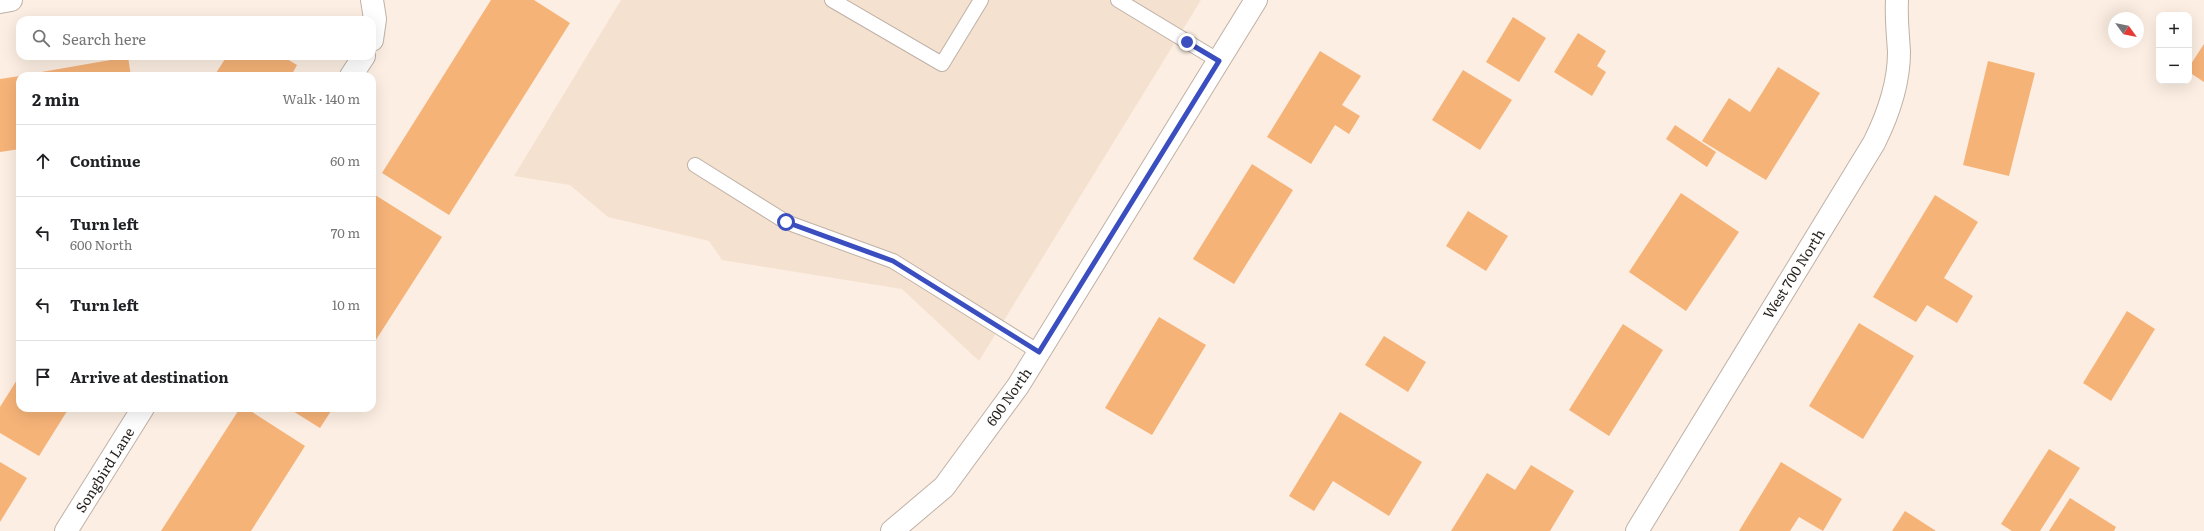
<!DOCTYPE html>
<meta charset="utf-8">
<style>
:root{--surface:#fff;--page:#f6f6f6;--text:#202124;--muted:#757577;--line:#e0e0e0}
body{margin:0;font-family:Literata,serif;background:var(--page);color:var(--text)}
.controls{position:absolute;right:12px;top:12px;display:grid;overflow:hidden;border-radius:8px;box-shadow:0 4px 16px #0002}
.controls button{width:36px;height:36px;display:grid;place-items:center;padding:0;border:0;border-bottom:1px solid var(--line);background:var(--surface);color:var(--text);font:20px sans-serif}
.compass{position:absolute;left:2108px;top:12px;width:36px;height:36px;border-radius:50%;background:var(--surface);box-shadow:0 4px 16px #0002;rotate:123deg}
.stop{position:absolute;width:12px;height:12px;margin:-9px;border:3px solid #3a4ec0;border-radius:50%;background:#fff}
.stop.end{background:#3a4ec0;border-color:#fff;box-shadow:0 1px 4px #0008}
.list{margin:0;padding:0;list-style:none}
h2{display:flex;justify-content:space-between;align-items:center;height:52px;margin:0;padding:0 16px;font-size:17px}
h2 small{font-size:13px;font-weight:400;color:var(--muted)}
.list li{display:grid;grid-template-columns:26px 1fr auto;gap:12px;align-items:center;box-sizing:border-box;height:72px;padding:0 16px;border-top:1px solid var(--line)}
.list b{display:block;font-size:15px;white-space:nowrap}
.list p{margin:0;font-size:13px;white-space:nowrap;color:var(--muted)}
.list em{font-size:13px;font-style:normal;color:var(--muted)}
.icon{flex:none;width:22px;height:22px;fill:none;stroke:currentColor;stroke-width:2;stroke-linecap:round;stroke-linejoin:round}
.map{position:relative;flex:none;width:2204px;height:531px;overflow:hidden}
.search{position:absolute;background:var(--surface);box-shadow:0 4px 16px #0002;left:16px;top:16px;width:360px;height:44px;display:flex;align-items:center;gap:10px;box-sizing:border-box;padding:0 14px;border-radius:12px;color:var(--muted);font-size:15px}
.panel{position:absolute;background:var(--surface);box-shadow:0 4px 16px #0002;left:16px;top:72px;width:360px;height:340px;border-radius:12px}
.map>svg:first-child{display:block}
</style>
<div class="map">
<svg width="2204" height="531" viewBox="0 0 2204 531">
<rect width="100%" height="100%" fill="#fceee2"/>
<path fill="#f5e1d0" d="M 621,0 L 1201,0 L 979,361 L 902,289 L 722,260 L 709,241 L 608,217 L 570,185 L 514,176 Z"/>
<path fill="#f6b378" d="M 491,0 L 534,0 L 570,23 L 449,215 L 382,173 Z
M 1513,17 L 1546,38 L 1519,82 L 1486,62 Z
M 1578,33 L 1606,51 L 1597,66 L 1606,72 L 1592,96 L 1554,72 Z
M 2204,44 L 2204,82 L 2189,72 L 2189,67 Z
M 1320,51 L 1361,76 L 1342,105 L 1360,116 L 1349,134 L 1335,125 L 1311,164 L 1267,137 Z
M 227,56 L 282,56 L 297,65 L 291,76 L 214,76 Z
M 128,57 L 131,76 L 24,76 L 24,75 Z
M 1988,61 L 2035,73 L 2009,176 L 1963,165 Z
M 1778,67 L 1820,93 L 1766,180 L 1702,141 L 1729,98 L 1750,112 Z
M 1463,70 L 1512,100 L 1480,150 L 1432,120 Z
M 20,76 L 20,149 L 0,152 L 0,79 Z
M 1675,125 L 1716,152 L 1707,167 L 1666,139 Z
M 1252,164 L 1293,190 L 1234,284 L 1193,259 Z
M 372,193 L 442,237 L 372,346 Z
M 1681,193 L 1739,232 L 1686,311 L 1629,272 Z
M 1935,195 L 1978,222 L 1944,278 L 1973,296 L 1957,323 L 1927,305 L 1916,322 L 1873,297 Z
M 1468,211 L 1508,236 L 1486,271 L 1446,246 Z
M 2127,311 L 2155,329 L 2111,401 L 2083,383 Z
M 1159,317 L 1206,345 L 1152,435 L 1105,408 Z
M 1859,323 L 1914,356 L 1863,439 L 1809,406 Z
M 1623,324 L 1663,350 L 1609,436 L 1569,410 Z
M 1384,336 L 1426,362 L 1408,392 L 1365,365 Z
M 20,375 L 20,408 L 69,408 L 39,456 L 0,433 L 0,407 Z
M 240,408 L 246,408 L 305,446 L 251,531 L 161,531 Z
M 288,408 L 333,408 L 320,428 Z
M 1340,412 L 1422,462 L 1389,516 L 1333,481 L 1314,511 L 1289,496 Z
M 2049,449 L 2080,468 L 2040,531 L 2012,531 L 2001,524 Z
M 0,462 L 27,478 L 0,522 Z
M 1781,462 L 1842,499 L 1823,531 L 1799,517 L 1790,531 L 1739,531 Z
M 1531,465 L 1574,491 L 1550,531 L 1451,531 L 1487,473 L 1515,490 Z
M 2070,498 L 2116,527 L 2114,531 L 2049,531 Z
M 1905,511 L 1936,531 L 1892,531 Z"/>
<g fill="none" stroke-linecap="round" stroke-linejoin="round">
<g stroke="#bfb1a6" stroke-width="16">
<path id="service" d="M 832,0 L 942,64 L 981,0
M 1118,0 L 1219,61
M 695,165 L 786,222 L 893,261 L 1039,352"/>
</g>
<g stroke="#bfb1a6" stroke-width="24">
<path id="minor" d="M 0,2 L 11,0
M 372,40 L 375,19 L 372,0
M 351,76 L 364,56
M 66,531 L 143,408
M 892,531 L 944,487 L 1018,386 L 1256,0
M 1637,531 L 1874,143 C 1888,115 1899,84 1899,52 C 1898,35 1896,18 1897,0"/>
</g>
<use href="#service" stroke="#fff" stroke-width="14"/>
<use href="#minor" stroke="#fff" stroke-width="22"/>
</g>
<g fill="none" stroke-linecap="round" stroke-linejoin="round">
<path stroke="#3a4ec0" stroke-width="5" d="M 786,222 L 893,261 L 1039,352 L 1219,61 L 1187,42"/>
</g>
<g text-anchor="middle" stroke-width="3" stroke-linejoin="round" paint-order="stroke">
<g font-size="14" fill="#241f1b" stroke="#fefefe">
<text transform="translate(1794 274) rotate(-58)" y="5">West 700 North</text>
<text transform="translate(1009 397) rotate(-55)" y="5">600 North</text>
<text transform="translate(105 470) rotate(-58)" y="5">Songbird Lane</text>
</g>
</g>
</svg>
<div class="controls">
<button>+</button>
<button>−</button>
</div>
<svg class="compass" viewBox="-18 -18 36 36"><path d="M0-13l5 13h-10z" fill="#e53935"/><path d="M0 13l5-13h-10z" fill="#757577"/></svg>
<div class="stop" style="left:786px;top:222px"></div>
<div class="stop end" style="left:1187px;top:42px"></div>
<div class="search"><svg class="icon" aria-label="search" viewBox="0 0 24 24"><circle cx="10" cy="10" r="6"/><path d="M15 15l6 6"/></svg>Search here</div>
<section class="panel">
<h2>2 min<small>Walk · 140 m</small></h2>
<ul class="list">
<li><svg class="icon" aria-label="ahead" viewBox="0 0 24 24"><path d="M12 20V5M6 11l6-6 6 6"/></svg><div><b>Continue</b></div><em>60 m</em></li>
<li><svg class="icon" aria-label="left" viewBox="0 0 24 24"><path d="M17 20v-9H6M10 6l-5 5 5 5"/></svg><div><b>Turn left</b><p>600 North</p></div><em>70 m</em></li>
<li><svg class="icon" aria-label="left" viewBox="0 0 24 24"><path d="M17 20v-9H6M10 6l-5 5 5 5"/></svg><div><b>Turn left</b></div><em>10 m</em></li>
<li><svg class="icon" aria-label="arrive" viewBox="0 0 24 24"><path d="M6 21V4h12l-3 4 3 4H6"/></svg><div><b>Arrive at destination</b></div></li>
</ul>
</section>
</div>
